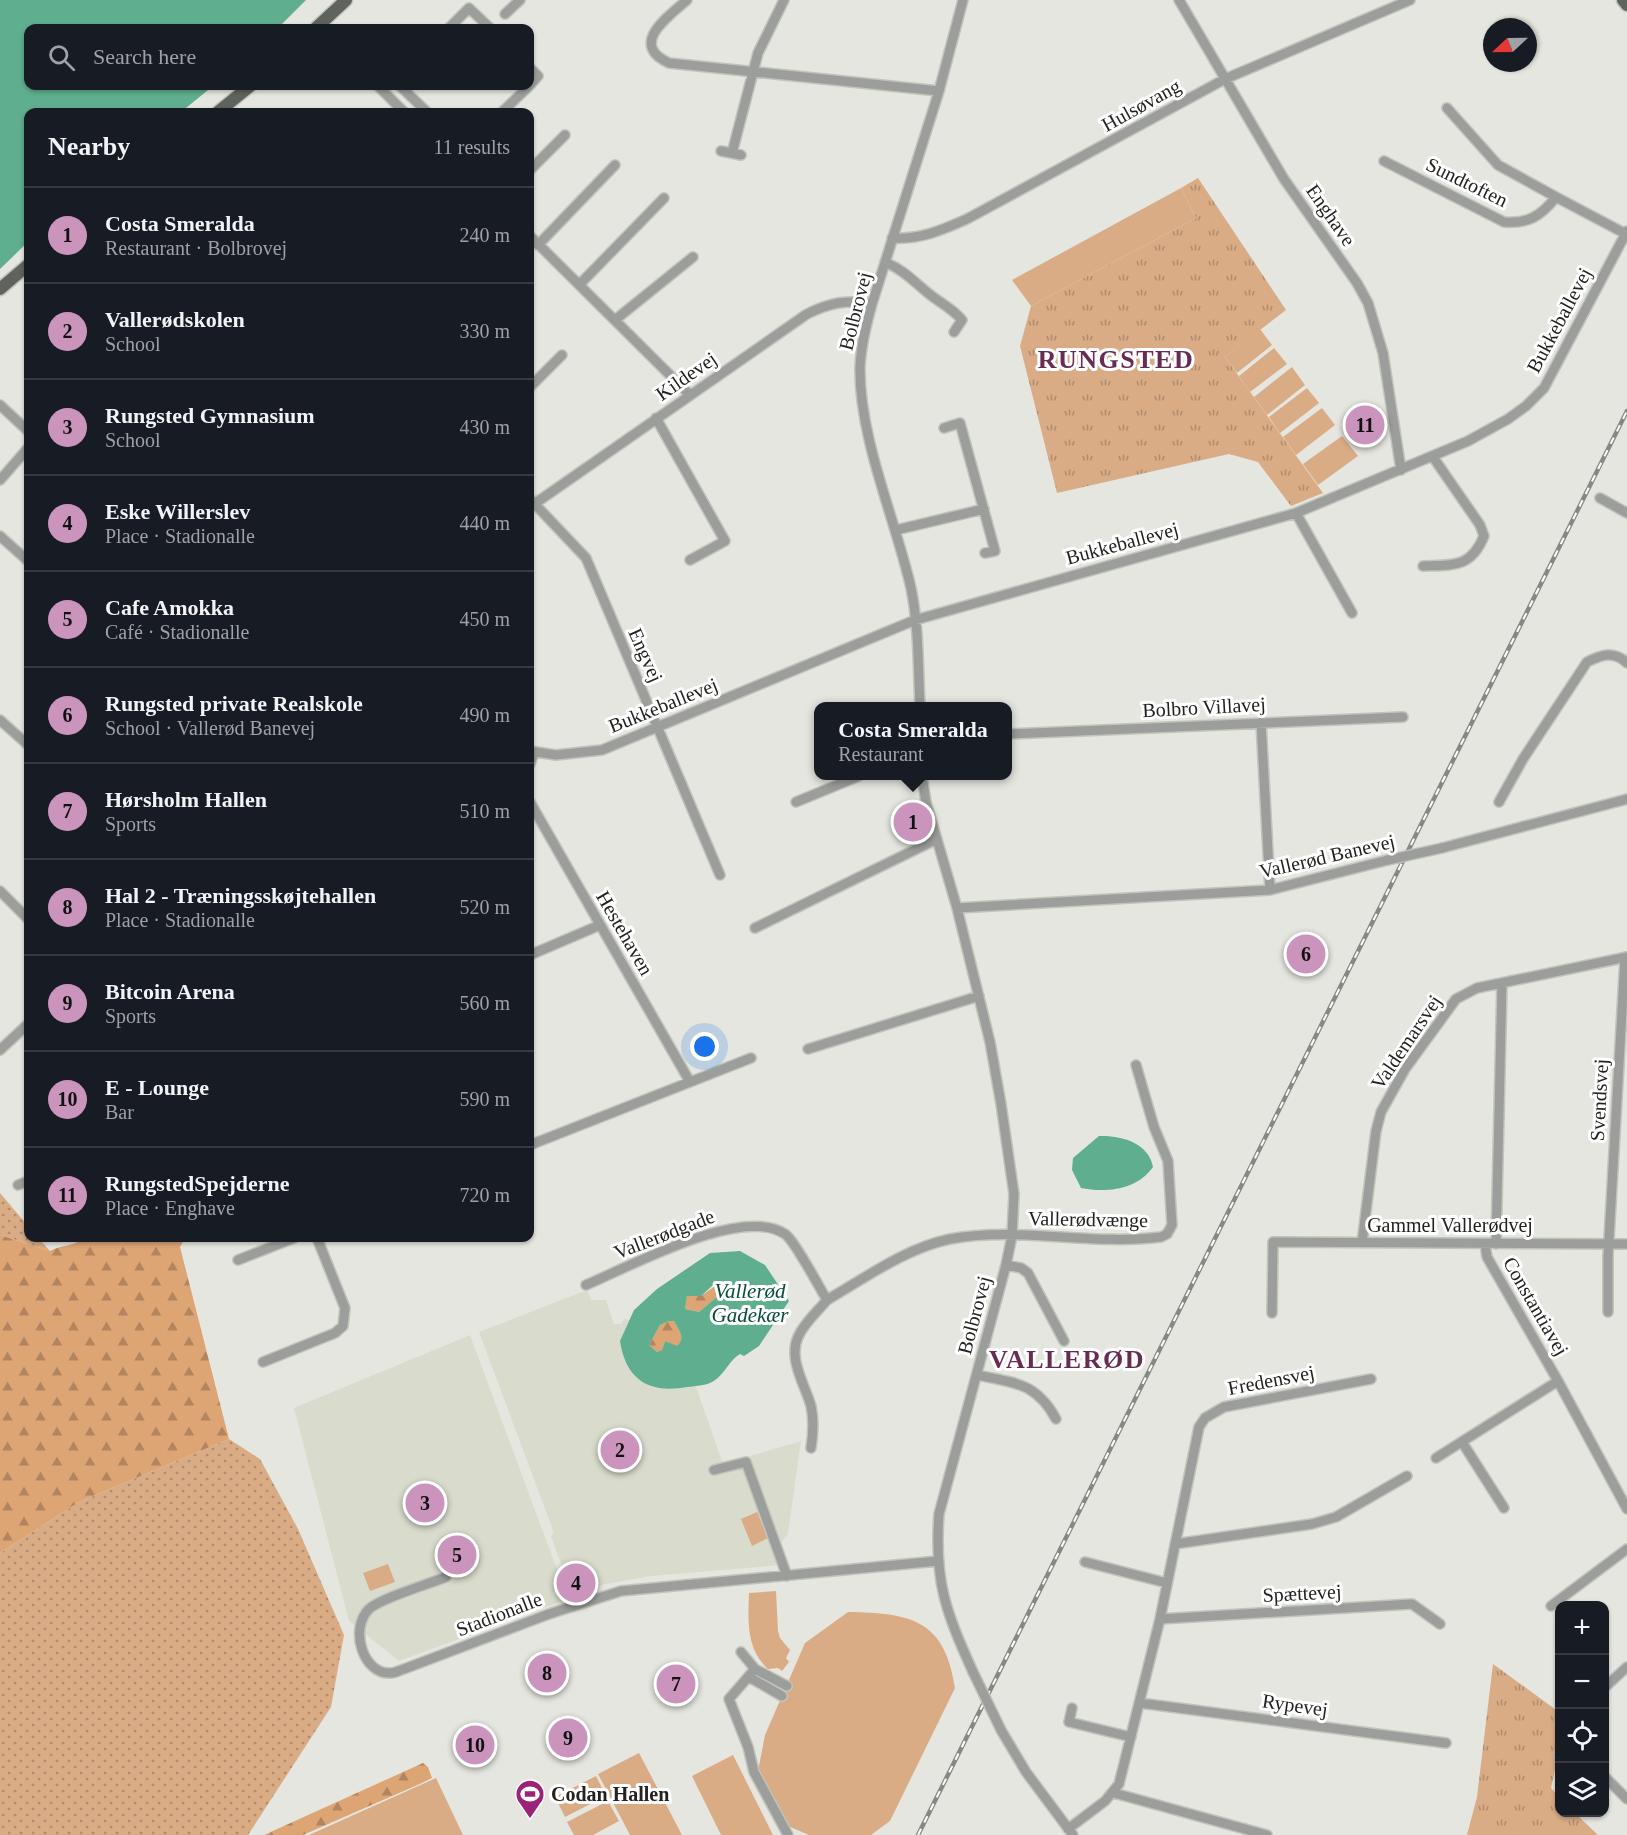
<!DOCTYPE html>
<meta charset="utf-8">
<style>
:root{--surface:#171b24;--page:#242831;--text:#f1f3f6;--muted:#9ea1a6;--line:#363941;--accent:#cb94bd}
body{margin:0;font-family:Georgia,serif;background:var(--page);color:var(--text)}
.controls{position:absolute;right:18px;bottom:18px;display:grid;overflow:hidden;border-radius:12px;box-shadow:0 2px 4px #0004}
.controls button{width:54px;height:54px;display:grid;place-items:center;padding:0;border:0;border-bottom:2px solid var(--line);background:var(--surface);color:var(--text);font:30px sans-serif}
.compass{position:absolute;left:1483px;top:18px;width:54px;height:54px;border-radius:50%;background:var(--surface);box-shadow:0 2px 4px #0004;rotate:248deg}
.you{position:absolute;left:705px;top:1047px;width:21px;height:21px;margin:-15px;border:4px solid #fff;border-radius:50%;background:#1a73e8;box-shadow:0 0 0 9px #1a73e833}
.badge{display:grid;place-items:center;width:39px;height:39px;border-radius:50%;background:var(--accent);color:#111;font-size:20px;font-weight:700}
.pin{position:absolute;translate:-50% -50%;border:3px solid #fff;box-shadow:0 2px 6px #0006}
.popup{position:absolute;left:814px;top:702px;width:198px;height:78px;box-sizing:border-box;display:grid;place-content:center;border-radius:12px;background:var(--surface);filter:drop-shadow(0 2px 4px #0005);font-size:20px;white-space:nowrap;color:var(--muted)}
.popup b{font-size:22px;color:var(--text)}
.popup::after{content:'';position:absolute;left:50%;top:100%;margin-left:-12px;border:12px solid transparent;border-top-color:var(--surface)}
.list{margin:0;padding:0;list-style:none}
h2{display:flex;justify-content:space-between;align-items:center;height:78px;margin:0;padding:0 24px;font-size:26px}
h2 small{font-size:20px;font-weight:400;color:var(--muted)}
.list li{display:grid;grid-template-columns:39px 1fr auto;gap:18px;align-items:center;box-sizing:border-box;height:96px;padding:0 24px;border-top:2px solid var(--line)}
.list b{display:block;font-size:22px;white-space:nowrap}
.list p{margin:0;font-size:20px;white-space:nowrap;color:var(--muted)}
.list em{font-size:20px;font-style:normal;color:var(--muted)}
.icon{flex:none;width:33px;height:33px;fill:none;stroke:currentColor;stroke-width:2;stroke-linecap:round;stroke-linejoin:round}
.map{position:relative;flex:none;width:1627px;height:1835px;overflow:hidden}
.search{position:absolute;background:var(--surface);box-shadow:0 2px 4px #0004;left:24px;top:24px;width:510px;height:66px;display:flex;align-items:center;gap:15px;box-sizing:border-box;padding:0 21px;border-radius:12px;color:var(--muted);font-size:22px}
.panel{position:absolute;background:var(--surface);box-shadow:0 2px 4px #0004;left:24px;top:108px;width:510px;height:1134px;border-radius:12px}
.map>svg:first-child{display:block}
</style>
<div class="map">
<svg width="1627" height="1835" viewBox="0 0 1627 1835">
<defs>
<pattern id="grass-dots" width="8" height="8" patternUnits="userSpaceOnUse" patternTransform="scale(1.5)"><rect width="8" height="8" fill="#d9ac86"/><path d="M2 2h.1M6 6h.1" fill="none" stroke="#b08c6d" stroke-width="1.8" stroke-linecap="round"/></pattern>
<pattern id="forest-firs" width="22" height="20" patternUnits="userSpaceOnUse" patternTransform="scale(1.5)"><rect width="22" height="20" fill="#dda474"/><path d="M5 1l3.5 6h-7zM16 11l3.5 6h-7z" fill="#b3855f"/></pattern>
<pattern id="park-tufts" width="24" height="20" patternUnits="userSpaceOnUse" patternTransform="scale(1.5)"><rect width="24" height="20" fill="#d9ac86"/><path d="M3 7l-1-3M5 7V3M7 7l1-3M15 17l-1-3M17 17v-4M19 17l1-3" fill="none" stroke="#b08c6d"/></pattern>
</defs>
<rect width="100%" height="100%" fill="#e5e6df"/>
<path fill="#d9dccd" d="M 587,1290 L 591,1300 L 606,1300 L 614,1324 L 621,1324 L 624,1319 L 629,1320 L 691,1372 L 723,1464 L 801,1441 L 788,1533 L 782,1542 L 773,1546 L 781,1565 L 651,1576 L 601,1585 L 572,1595 L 551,1536 L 554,1533 L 479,1332 Z
M 470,1335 L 568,1599 L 399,1661 L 349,1621 L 294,1408 Z"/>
<path fill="url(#grass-dots)" d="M 0,1193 L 28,1226 L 28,1238 L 38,1238 L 50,1251 L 0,1235 Z
M 229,1439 L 260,1459 L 298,1529 L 344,1635 L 331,1707 L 248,1835 L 0,1835 L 0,1553 L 79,1502 Z"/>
<path fill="url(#forest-firs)" d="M 0,1235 L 50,1251 C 61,1245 75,1246 85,1238 L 185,1238 L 180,1247 L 229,1439 L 79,1502 L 0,1553 Z
M 718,1284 L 719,1295 L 699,1312 L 685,1309 L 687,1295 L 701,1296 Z
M 669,1321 L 674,1321 C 679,1331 686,1338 677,1347 L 665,1341 L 662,1350 L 657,1352 L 649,1345 L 660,1325 Z
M 423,1763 L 428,1767 L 432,1778 L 422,1783 L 303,1835 L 264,1835 Z"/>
<path fill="url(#park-tufts)" d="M 1198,178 L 1286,310 L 1225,357 L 1323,493 L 1291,506 L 1258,462 L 1229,454 L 1057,493 L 1020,346 L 1031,306 L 1196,218 L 1181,188 Z
M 1493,1664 L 1559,1712 L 1559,1752 L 1551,1788 L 1559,1797 L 1560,1812 L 1575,1813 L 1598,1835 L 1467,1835 L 1477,1797 Z"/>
<path fill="#d9ac86" d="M 1181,188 L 1196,218 L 1031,306 L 1012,280 Z
M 1260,329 L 1272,345 L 1237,373 L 1225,357 Z
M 1274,348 L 1287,364 L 1250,392 L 1239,376 Z
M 1292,367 L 1305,385 L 1267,415 L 1254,397 Z
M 1307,388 L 1319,403 L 1280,433 L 1269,417 Z
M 1322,408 L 1335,425 L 1296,455 L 1283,437 Z
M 1342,436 L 1358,456 L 1318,485 L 1303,464 Z
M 757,1512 L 768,1538 L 752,1546 L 741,1519 Z
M 388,1564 L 395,1582 L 370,1591 L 363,1573 Z
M 776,1591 L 778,1631 L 780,1638 L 790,1650 L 786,1658 L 789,1662 L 782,1671 L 778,1668 L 768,1669 C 746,1649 748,1621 749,1593 Z
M 848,1612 C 910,1613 945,1619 955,1688 L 890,1821 L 871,1835 L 809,1835 L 783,1824 L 757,1776 L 765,1735 L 805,1643 Z
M 639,1753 L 682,1835 L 630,1835 L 598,1774 Z
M 733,1755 L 773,1835 L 721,1835 L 692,1776 Z
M 596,1776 L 606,1796 L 565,1817 L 555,1797 Z
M 436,1778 L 463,1835 L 309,1835 Z
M 608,1801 L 619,1821 L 593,1835 L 574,1835 L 567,1822 Z"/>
<path fill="#5eae8f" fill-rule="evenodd" d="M 0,0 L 306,0 L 278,28 L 28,28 L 28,86 L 213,86 L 181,112 L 28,112 L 28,242 L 0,269 Z
M 1099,1136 C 1121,1135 1149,1143 1153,1167 C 1137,1190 1106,1193 1081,1188 L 1072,1170 L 1073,1158 Z
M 740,1251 L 765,1265 L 789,1301 L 759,1346 L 744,1356 L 740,1354 C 728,1361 724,1377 710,1383 C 703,1386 694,1386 687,1387 C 649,1394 626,1380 620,1341 L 634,1310 L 657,1289 L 710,1253 ZM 718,1285 L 719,1295 L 699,1312 L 685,1309 L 687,1296 L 701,1296 L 712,1286 ZM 669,1321 L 674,1321 C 679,1331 686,1338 677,1346 L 665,1341 L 662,1350 L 657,1352 L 649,1345 L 660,1325 Z"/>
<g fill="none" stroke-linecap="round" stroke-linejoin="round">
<g stroke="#c2c3bd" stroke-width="12">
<path id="minor" d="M 687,0 C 668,17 628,44 669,63 L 939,91
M 1179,0 L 1284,179 L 1357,283 L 1368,303 L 1383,353 L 1401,470
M 505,14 L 520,0
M 449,28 L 469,8 L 490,28
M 530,68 L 538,76 L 530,85
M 378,86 L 404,112
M 400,86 L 427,112
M 1447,108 L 1498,165 L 1556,197
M 502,112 L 529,86
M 721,151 L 741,155
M 732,153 L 758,53 L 784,0
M 1384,161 L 1504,222 C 1528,224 1541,216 1556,197 L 1626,234
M 530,170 L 565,135
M 530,236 L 690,395
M 892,238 C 920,240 942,230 967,219 L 1225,79 L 1410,0
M 538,245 L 615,165
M 885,262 C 905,271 912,280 928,293 C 940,303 952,308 962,320 L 954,332
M 579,285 L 664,198
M 615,320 L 693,257
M 530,387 L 562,355
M 0,405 L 28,431
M 656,418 L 725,541 L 690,560
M 944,428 L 960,423 L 995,551 L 985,553
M 0,480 L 28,448
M 1600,498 L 1627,513
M 530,499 L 586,558 L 720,875
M 530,507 L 807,314 C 829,303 847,299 872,304
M 1296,513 L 1352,613
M 896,530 L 984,509
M 0,536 L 28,561
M 1423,566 C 1453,565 1471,568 1484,536 L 1480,525 L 1433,457
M 920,706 C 918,668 919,627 911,588 C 895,518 859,438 860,367 C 861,345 866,325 872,304 L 939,91 L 963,0
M 0,720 L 28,745
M 1261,722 L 1270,890
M 1008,734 L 1403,717
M 530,751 L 556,755 L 602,750 L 915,620 L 1296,513 L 1468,441 L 1508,419 L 1526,406 L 1544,388 L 1627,231
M 530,764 L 534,753
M 922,776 L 926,802 L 957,908 L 990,1042 L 1001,1104 L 1014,1194 L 1012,1236 L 1006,1265 L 939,1514 C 934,1582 946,1612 973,1672
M 530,802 L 690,1082
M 796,802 L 859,776
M 1499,802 L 1523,759 L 1587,662 C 1601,655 1614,650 1627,663
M 1442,848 L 1627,799
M 0,891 L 28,919
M 957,908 L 1270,890 L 1388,860
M 755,928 L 937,839
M 530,955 L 600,925
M 808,1049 L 979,996
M 0,1050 L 28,1024
M 530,1145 L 751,1058
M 18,1185 L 28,1181
M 1362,1243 L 1376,1131 L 1381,1112 L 1405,1069 L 1456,999 L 1477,988 L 1627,957
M 1496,1244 L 1502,983
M 238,1260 L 294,1238
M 1006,1265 L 1021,1268 L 1028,1273 L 1064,1341
M 586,1285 C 631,1266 742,1205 785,1234 C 795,1241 819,1287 827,1300 C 865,1278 906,1248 950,1239 C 1019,1226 1091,1246 1161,1237 L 1167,1234 L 1172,1225 L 1168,1161 L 1154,1127 L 1136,1065
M 1608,1312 L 1608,1256 L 1625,958
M 1272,1313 L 1273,1242 L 1627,1244
M 263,1362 L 335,1333 L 343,1326 L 345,1308 L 317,1238
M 977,1375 C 1014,1383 1036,1382 1056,1419
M 1558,1381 L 1627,1509
M 1462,1442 L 1504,1508
M 811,1448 C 813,1435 814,1420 811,1406 C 805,1385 788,1359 798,1337 C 804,1323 817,1312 827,1300
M 1436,1458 L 1558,1381 L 1487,1257 L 1485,1244
M 714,1470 L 746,1462 L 787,1576
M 1175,1544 L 1312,1524 L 1336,1517 L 1407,1476
M 1085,1562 L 1167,1583
M 446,1577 C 429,1584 381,1598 369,1609 C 349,1629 363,1675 391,1673 C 395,1673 400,1670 404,1669 L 549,1614 L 621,1591 L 938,1561
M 1551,1606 L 1627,1549
M 1160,1619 L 1412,1604 L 1440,1624
M 741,1652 L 755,1669 L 729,1699 L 748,1747 L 754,1772 L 788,1835
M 755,1669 L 787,1686
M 749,1677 L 782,1696
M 1604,1688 L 1627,1667
M 1140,1703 L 1446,1743
M 1072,1708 L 1069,1722 L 1131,1737
M 1001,1730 L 1026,1772 L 1073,1835
M 1559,1755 L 1560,1754
M 1604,1776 L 1627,1799
M 1114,1793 L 1267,1835
M 1068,1829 L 1105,1801 L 1119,1784 L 1160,1619 L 1199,1427 L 1205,1418 L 1224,1407 L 1371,1379"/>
</g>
<g stroke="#c2c3bd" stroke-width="15">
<path id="major" d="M 1623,0 L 1627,5
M 316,28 L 346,0
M 218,112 L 250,86
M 0,289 L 28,265"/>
</g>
<use href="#minor" stroke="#9c9e9b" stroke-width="9"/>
<use href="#major" stroke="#5f635e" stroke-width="12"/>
<g stroke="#878883" stroke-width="4.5">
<path id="rail" d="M 918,1835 L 1627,411"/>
</g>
<use href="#rail" stroke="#fff" stroke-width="2" stroke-dasharray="7" stroke-linecap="butt"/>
<g stroke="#c2c3bd" stroke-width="12" stroke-linecap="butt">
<path id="minor-bridge" d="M 1388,860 L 1442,848
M 973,1672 L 1001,1730"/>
</g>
<use href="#minor-bridge" stroke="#9c9e9b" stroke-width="9"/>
</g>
<defs>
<g id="stadium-pin" transform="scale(1.5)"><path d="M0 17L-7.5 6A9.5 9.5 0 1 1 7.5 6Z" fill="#9c2178" stroke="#fff"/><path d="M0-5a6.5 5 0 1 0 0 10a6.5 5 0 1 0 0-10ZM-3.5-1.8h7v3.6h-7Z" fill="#fff"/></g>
</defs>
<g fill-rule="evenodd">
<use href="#stadium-pin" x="530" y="1794"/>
</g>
<g text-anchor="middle" stroke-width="6" stroke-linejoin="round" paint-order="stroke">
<g font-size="20" fill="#222320" stroke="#fff">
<text transform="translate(1141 105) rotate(-29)" y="7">Hulsøvang</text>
<text transform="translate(1467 182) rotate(26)" y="7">Sundtoften</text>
<text transform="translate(1331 215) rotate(55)" y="7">Enghave</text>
<text transform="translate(855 311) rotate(-76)" y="7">Bolbrovej</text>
<text transform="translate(1559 320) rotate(-62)" y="7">Bukkeballevej</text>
<text transform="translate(686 376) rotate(-35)" y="7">Kildevej</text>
<text transform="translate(1122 543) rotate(-15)" y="7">Bukkeballevej</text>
<text transform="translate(646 655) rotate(66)" y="7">Engvej</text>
<text transform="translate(663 705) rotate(-22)" y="7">Bukkeballevej</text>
<text transform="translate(1204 707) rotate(-3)" y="7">Bolbro Villavej</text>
<text transform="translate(1327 856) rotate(-13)" y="7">Vallerød Banevej</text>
<text transform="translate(625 933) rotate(60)" y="7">Hestehaven</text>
<text transform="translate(1406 1042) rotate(-56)" y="7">Valdemarsvej</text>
<text transform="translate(1599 1100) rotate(-87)" y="7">Svendsvej</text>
<text transform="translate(1088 1219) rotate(1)" y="7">Vallerødvænge</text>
<text x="1450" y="1232">Gammel Vallerødvej</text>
<text transform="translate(664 1234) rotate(-21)" y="7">Vallerødgade</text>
<text transform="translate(1536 1306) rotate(60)" y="7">Constantiavej</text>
<text transform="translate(974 1315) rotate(-75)" y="7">Bolbrovej</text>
<text transform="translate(1271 1380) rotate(-11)" y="7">Fredensvej</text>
<text transform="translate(1302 1593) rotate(-3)" y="7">Spættevej</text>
<text transform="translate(499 1614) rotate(-21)" y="7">Stadionalle</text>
<text transform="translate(1295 1705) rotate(8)" y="7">Rypevej</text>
</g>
<g font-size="20" font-weight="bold" fill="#222320" stroke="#fff" text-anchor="start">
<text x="551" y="1801">Codan Hallen</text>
</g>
<g font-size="21" font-style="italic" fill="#084d38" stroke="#fff">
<text x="750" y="1298">Vallerød<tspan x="750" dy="24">Gadekær</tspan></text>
</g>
<g font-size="26" font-weight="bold" letter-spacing="1.5" fill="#682c53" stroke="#fff">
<text x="1116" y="368">RUNGSTED</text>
<text x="1067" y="1368">VALLERØD</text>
</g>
</g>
</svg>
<div class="controls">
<button>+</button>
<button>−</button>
<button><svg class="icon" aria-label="locate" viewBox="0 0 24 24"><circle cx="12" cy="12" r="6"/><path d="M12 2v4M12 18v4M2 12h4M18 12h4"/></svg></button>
<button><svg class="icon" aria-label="layers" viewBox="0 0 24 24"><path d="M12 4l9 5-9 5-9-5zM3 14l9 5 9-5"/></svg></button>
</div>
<svg class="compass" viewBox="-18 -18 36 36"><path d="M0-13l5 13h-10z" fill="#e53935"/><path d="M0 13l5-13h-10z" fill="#9ea1a6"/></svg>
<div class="you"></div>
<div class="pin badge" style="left:913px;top:822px">1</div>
<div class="popup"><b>Costa Smeralda</b>Restaurant</div>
<div class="pin badge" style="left:620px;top:1450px">2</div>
<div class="pin badge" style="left:425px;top:1503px">3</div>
<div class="pin badge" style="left:576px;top:1583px">4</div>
<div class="pin badge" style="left:457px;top:1555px">5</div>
<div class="pin badge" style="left:1306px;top:954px">6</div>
<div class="pin badge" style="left:676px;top:1684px">7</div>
<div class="pin badge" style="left:547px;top:1673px">8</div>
<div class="pin badge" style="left:568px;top:1738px">9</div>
<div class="pin badge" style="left:475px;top:1745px">10</div>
<div class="pin badge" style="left:1365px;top:425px">11</div>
<div class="search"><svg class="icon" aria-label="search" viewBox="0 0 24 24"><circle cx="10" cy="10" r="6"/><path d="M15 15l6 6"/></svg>Search here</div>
<section class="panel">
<h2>Nearby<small>11 results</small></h2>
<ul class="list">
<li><span class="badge">1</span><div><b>Costa Smeralda</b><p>Restaurant · Bolbrovej</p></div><em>240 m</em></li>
<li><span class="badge">2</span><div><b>Vallerødskolen</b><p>School</p></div><em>330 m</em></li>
<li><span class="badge">3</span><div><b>Rungsted Gymnasium</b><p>School</p></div><em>430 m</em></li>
<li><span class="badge">4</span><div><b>Eske Willerslev</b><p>Place · Stadionalle</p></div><em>440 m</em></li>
<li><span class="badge">5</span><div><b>Cafe Amokka</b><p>Café · Stadionalle</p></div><em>450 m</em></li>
<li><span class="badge">6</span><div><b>Rungsted private Realskole</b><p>School · Vallerød Banevej</p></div><em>490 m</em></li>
<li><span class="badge">7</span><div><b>Hørsholm Hallen</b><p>Sports</p></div><em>510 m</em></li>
<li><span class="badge">8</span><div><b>Hal 2 - Træningsskøjtehallen</b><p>Place · Stadionalle</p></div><em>520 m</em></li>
<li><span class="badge">9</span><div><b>Bitcoin Arena</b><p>Sports</p></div><em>560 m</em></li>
<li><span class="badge">10</span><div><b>E - Lounge</b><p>Bar</p></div><em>590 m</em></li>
<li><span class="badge">11</span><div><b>RungstedSpejderne</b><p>Place · Enghave</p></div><em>720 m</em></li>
</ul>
</section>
</div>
